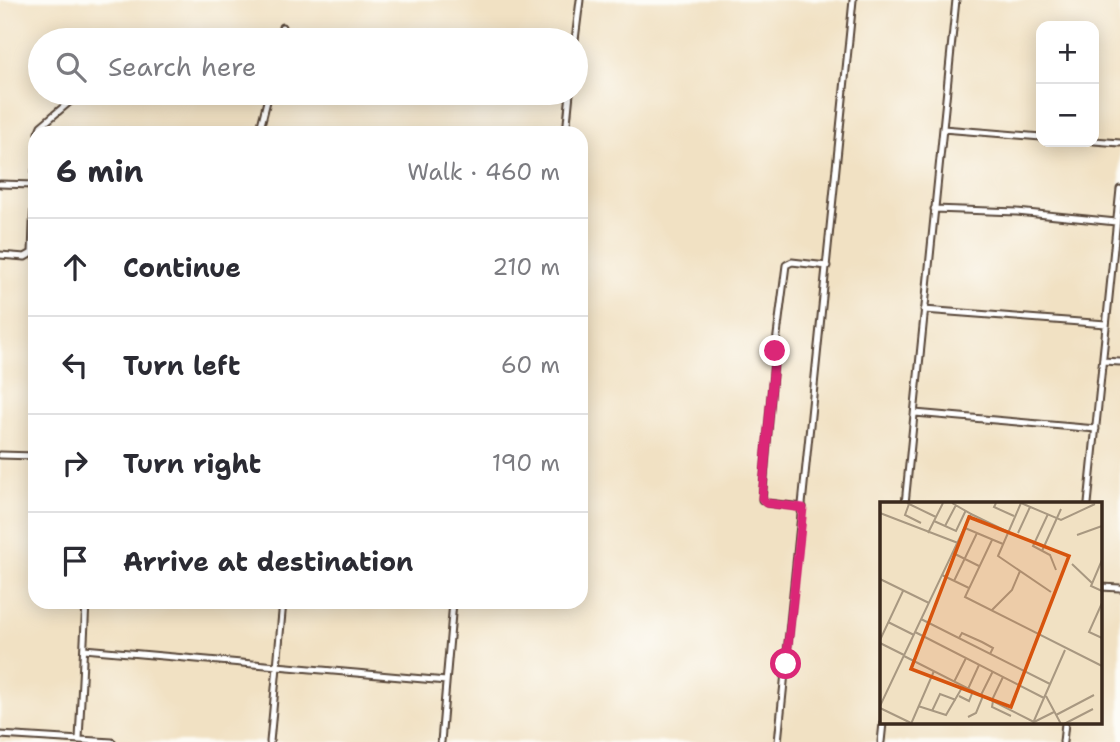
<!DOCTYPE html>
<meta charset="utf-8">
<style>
:root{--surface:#fff;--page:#f7f7f7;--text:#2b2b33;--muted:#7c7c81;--line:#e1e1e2}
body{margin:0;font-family:"Shantell Sans",sans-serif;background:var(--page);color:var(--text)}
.controls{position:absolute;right:21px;top:21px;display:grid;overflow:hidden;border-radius:14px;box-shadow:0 4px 18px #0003}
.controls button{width:63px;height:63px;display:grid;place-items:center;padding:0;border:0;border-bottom:2px solid var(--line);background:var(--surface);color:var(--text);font:35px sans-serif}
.stop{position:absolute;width:21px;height:21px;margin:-16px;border:5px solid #db2777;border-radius:50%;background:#fff}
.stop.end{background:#db2777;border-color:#fff;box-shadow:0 2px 7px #0008}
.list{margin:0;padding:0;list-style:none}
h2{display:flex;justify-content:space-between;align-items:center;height:91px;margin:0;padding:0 28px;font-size:30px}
h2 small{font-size:23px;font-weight:400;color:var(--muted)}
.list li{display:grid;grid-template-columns:46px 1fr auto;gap:21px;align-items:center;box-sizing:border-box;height:98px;padding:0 28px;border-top:2px solid var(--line)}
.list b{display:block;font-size:26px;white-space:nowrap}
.list em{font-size:23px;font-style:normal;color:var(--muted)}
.icon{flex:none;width:38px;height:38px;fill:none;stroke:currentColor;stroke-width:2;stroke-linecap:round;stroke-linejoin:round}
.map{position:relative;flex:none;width:1120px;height:742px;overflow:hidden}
.search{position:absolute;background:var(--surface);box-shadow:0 4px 18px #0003;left:28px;top:28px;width:560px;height:77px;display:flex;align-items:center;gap:18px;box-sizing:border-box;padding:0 24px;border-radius:38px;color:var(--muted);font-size:26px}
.panel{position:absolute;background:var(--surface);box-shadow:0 4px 18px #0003;left:28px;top:126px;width:560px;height:483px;border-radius:21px}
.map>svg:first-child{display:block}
</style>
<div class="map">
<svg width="1120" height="742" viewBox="0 0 1120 742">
<rect width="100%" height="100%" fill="#fdfcf7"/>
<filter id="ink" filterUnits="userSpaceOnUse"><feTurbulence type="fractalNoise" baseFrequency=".0143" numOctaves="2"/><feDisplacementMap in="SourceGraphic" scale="14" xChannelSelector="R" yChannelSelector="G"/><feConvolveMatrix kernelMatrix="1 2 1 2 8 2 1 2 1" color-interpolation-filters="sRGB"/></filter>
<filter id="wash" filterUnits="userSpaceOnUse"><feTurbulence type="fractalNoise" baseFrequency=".00686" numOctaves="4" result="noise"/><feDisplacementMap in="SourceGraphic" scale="28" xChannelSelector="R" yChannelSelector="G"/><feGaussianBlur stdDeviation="1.57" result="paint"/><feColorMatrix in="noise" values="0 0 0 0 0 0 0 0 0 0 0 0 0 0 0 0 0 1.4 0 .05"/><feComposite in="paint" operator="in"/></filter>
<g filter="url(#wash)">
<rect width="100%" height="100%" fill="#f1e1c3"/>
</g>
<g filter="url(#ink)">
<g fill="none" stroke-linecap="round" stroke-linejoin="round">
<g stroke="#564537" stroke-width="9">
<path id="street" d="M 280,40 L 282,27
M 575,40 L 580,0
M 943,129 L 1041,137
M 38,133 L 41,126 L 80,93
M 259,133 L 269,93
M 566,133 L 570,93
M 1094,141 L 1120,143
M 0,184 L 34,185
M 934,209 L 1017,212 L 1116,222
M 0,255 L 25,257 L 32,253 L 35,170
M 924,310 L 1106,324
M 1103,361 L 1120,362
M 915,413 L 1096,429
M 0,455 L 35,456
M 905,504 L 956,0
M 1088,504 L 1120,189
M 803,507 L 767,503 L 762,500 L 775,351 L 786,265 L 792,262 L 827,266
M 1101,587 L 1120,588
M 84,649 L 446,681
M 0,735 L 112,742
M 79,739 L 86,602
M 270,742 L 283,602
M 441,742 L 453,602
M 778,742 L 853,0
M 881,742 L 883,723
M 1063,742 L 1065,723"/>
</g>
<use href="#street" stroke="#fff" stroke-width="5"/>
</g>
</g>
<g fill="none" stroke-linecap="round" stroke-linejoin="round" filter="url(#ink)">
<path stroke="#db2777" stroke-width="9" d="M 775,351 L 762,498 L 766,503 L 803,508 L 786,664"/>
</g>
<g transform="translate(880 502)">
<rect width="222" height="222" fill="#f1e1c3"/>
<path fill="none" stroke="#a89881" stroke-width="2" d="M 27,1 L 56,15M 116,1 L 114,5 L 134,14M 141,1 L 118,54 L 171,90M 141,1 L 181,18 L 215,2M 29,2 L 25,13 L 41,21M 0,11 L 78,41M 91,12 L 128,30M 168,12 L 153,44 L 170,53 L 176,68M 54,19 L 76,29 L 86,8M 65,24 L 76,3M 85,26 L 123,42M 48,31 L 63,1M 138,31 L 150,5M 197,33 L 222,24M 112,38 L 85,95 L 222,164M 162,49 L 181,7M 73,51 L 99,64M 222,58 L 211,84 L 222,89M 192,62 L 212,81M 62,73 L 89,86M 0,77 L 49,101M 74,79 L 97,31M 222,101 L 209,130 L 222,136M 112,108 L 132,88 L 140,69M 41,117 L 170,182M 8,120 L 34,133M 35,130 L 164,196M 79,136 L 82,131 L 102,140 L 113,146 L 110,152M 0,138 L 23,89M 0,141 L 24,153M 24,154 L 154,220M 74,180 L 86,156M 88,187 L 99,163M 101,193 L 113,169M 79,194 L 89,199 L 93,189M 166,194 L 181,222M 112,198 L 123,175M 113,199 L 112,205 L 131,214M 0,204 L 91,12 L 72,1M 38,204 L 66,213 L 83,184M 0,206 L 31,221M 52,209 L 60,192 L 76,198M 176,213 L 214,193M 88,215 L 96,211 L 103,194M 154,220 L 174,210M 153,221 L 185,148M 31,222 L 54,169M 184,222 L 213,207"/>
<path fill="#d7540e" fill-opacity="0.15" stroke="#d7540e" stroke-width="3.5" d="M 89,15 L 189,54 L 131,205 L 31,167 Z"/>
<rect width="222" height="222" fill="none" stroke="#3b2a1e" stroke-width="3.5"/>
</g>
</svg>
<div class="controls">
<button>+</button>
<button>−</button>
</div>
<div class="stop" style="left:786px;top:664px"></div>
<div class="stop end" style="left:775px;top:351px"></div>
<div class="search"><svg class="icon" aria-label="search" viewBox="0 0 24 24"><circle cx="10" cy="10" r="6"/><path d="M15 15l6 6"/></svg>Search here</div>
<section class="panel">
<h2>6 min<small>Walk · 460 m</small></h2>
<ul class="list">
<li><svg class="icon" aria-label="ahead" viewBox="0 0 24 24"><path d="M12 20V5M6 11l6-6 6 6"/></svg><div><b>Continue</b></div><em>210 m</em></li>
<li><svg class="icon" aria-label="left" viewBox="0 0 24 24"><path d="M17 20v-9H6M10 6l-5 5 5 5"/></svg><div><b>Turn left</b></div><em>60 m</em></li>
<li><svg class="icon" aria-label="right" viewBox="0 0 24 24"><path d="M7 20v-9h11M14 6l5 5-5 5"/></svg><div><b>Turn right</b></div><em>190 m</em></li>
<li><svg class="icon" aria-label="arrive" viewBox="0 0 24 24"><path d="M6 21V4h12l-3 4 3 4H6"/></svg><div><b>Arrive at destination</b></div></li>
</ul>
</section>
</div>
